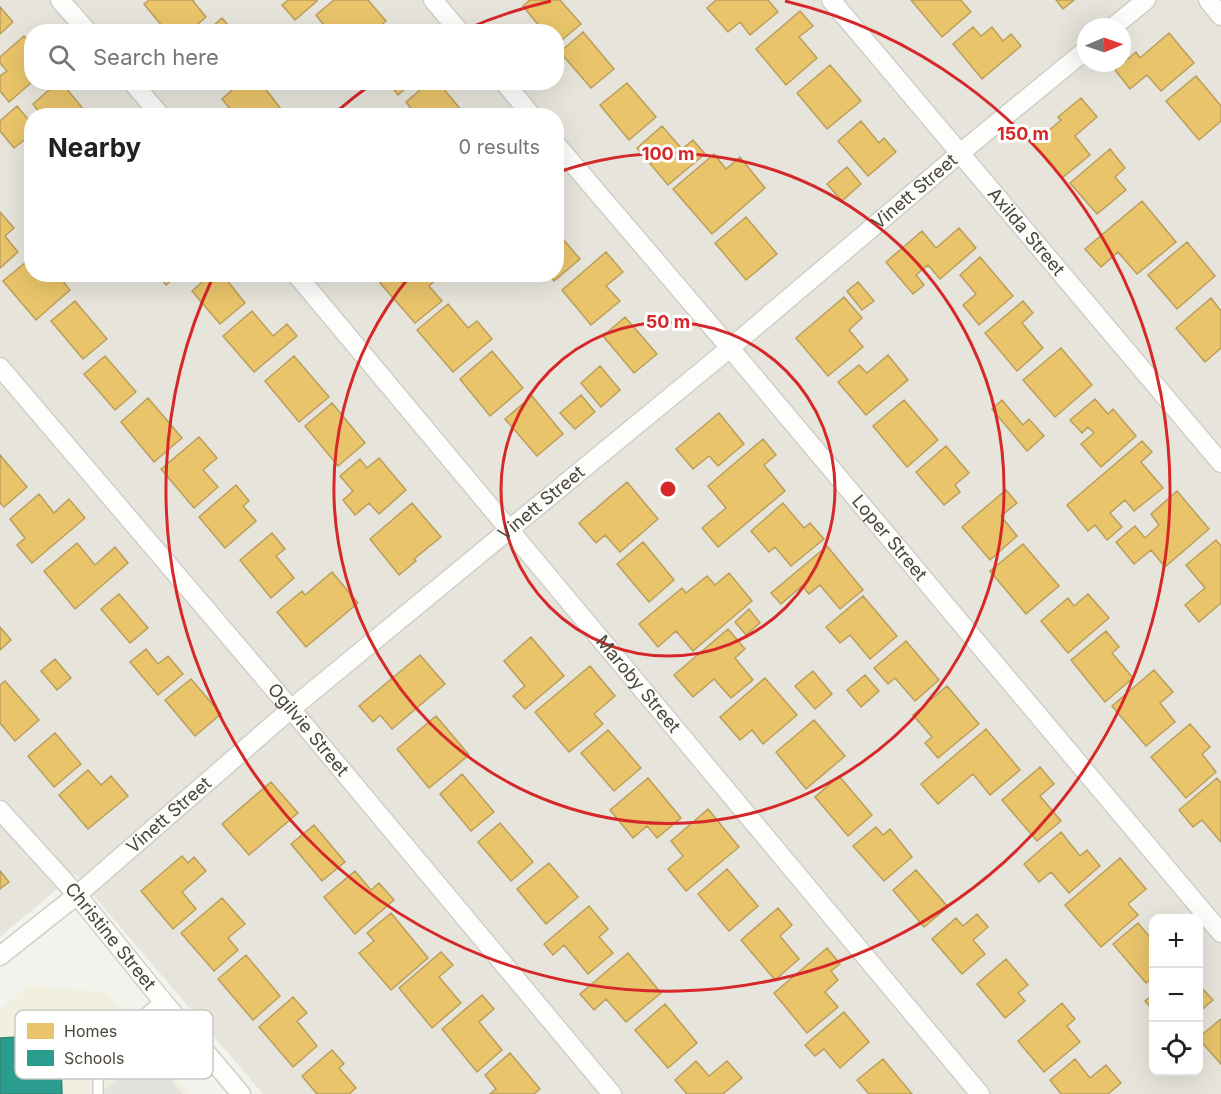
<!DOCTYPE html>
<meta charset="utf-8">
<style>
:root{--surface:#fff;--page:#f6f6f6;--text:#222;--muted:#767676;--line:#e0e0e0}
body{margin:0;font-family:Inter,sans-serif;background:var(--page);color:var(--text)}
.controls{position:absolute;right:18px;bottom:18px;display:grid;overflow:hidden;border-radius:12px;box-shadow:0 6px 24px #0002}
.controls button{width:54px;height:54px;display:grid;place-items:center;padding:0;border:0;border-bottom:2px solid var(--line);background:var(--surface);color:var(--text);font:30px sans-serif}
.compass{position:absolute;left:1077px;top:18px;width:54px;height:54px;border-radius:50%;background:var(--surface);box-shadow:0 6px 24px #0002;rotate:88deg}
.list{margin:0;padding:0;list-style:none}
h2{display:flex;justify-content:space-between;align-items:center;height:78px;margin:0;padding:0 24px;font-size:26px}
h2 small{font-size:20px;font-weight:400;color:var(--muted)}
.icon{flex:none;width:33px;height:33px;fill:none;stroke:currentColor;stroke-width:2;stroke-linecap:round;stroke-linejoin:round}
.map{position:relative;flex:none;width:1221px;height:1094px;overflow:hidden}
.search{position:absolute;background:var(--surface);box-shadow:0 6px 24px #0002;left:24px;top:24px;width:540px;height:66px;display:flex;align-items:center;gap:15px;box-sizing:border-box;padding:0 21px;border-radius:24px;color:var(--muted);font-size:22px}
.panel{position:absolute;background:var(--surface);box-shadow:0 6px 24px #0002;left:24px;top:108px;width:540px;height:174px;border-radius:24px}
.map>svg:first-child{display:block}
</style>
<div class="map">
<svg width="1221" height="1094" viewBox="0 0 1221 1094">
<rect width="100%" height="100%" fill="#f3f3ee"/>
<path fill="#e7e5db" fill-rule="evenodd" d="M 0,0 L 1221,0 L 1221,1094 L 263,1094 L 75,874 L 0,937 ZM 1086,27 L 1122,27 L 1122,63 L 1086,63 ZM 32,32 L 556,32 L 556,82 L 32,82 ZM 32,116 L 556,116 L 556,274 L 32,274 ZM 1154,918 L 1198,918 L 1198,1072 L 1154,1072 Z"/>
<path fill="#f1efe0" d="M 28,985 L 105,992 L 191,1094 L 0,1094 L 0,1009 Z"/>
<path fill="#e3e2dc" d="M 148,1053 L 183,1094 L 104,1094 L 104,1090 Z"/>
<path fill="#e9c46a" stroke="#ba9e5b" stroke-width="1.5" d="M 149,0 L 194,0 L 193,1 L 206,17 L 189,32 L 167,32 L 144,4 Z
M 288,0 L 316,0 L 317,1 L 295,20 L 282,5 Z
M 334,0 L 368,0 L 386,21 L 373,32 L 346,32 L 345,29 L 342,32 L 329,32 L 316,15 Z
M 530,0 L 560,0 L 581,24 L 556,45 L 556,32 L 544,32 L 523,6 Z
M 716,0 L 768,0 L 778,12 L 750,35 L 740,22 L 728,32 L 707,8 Z
M 911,0 L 961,0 L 971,12 L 942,37 Z
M 1056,0 L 1074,0 L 1063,9 Z
M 0,7 L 13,22 L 0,34 Z
M 800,11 L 813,26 L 799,37 L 817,58 L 786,85 L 756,49 Z
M 222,18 L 234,32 L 206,32 Z
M 973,27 L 981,36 L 992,27 L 1003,41 L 1011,34 L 1021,46 L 982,79 L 953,44 Z
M 583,32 L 614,69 L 591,88 L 560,52 Z
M 1169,33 L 1194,63 L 1161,91 L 1147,75 L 1130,89 L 1115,70 L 1136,52 L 1140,58 Z
M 24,36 L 32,45 L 32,82 L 9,102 L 0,91 L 0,76 L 7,71 L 0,63 L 0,57 Z
M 830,65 L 861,101 L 827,129 L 797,93 Z
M 1196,76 L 1221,106 L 1221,121 L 1199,140 L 1166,101 Z
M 58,82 L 61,82 L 89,116 L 42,116 L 33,104 Z
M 241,82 L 260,82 L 281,109 L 273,116 L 236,116 L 222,99 Z
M 388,82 L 413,82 L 398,95 Z
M 429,82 L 438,82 L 466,116 L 417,116 L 406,102 Z
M 627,83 L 656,117 L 629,140 L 600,105 Z
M 1081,98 L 1097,117 L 1075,136 L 1090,155 L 1062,178 L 1033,144 L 1061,120 L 1058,117 Z
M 17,106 L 32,124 L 32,134 L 14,148 L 0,131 L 0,121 Z
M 861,121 L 879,143 L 884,138 L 896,152 L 868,176 L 838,141 Z
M 662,126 L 682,149 L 693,140 L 705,154 L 668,185 L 637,148 Z
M 1110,149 L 1125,168 L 1115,177 L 1126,190 L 1097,214 L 1070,183 Z
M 714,154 L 726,169 L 740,157 L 765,188 L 712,234 L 673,189 Z
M 847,167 L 861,184 L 842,201 L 827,184 Z
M 1142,201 L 1176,242 L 1137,274 L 1118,252 L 1101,267 L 1085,249 Z
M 0,212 L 14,228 L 5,236 L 18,252 L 0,268 Z
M 746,217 L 777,254 L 746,280 L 715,243 Z
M 959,228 L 976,248 L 940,279 L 928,265 L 916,275 L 924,285 L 913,294 L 886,262 L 922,231 L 936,248 Z
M 556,231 L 580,259 L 554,281 L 549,274 L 556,274 Z
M 1187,242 L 1215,276 L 1177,309 L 1148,275 Z
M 606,252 L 623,272 L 606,286 L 620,301 L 591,325 L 562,290 Z
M 32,257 L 32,274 L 57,274 L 70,290 L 36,320 L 3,281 Z
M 980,257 L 1013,296 L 979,325 L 963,305 L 976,294 L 960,275 Z
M 157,274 L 179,274 L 166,285 Z
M 211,274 L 222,274 L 245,303 L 220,324 L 192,291 Z
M 390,274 L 439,274 L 440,276 L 429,286 L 442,301 L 415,323 L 380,283 Z
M 858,282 L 874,301 L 862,310 L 847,291 Z
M 844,297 L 862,318 L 849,330 L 863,347 L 828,376 L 796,338 Z
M 1211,298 L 1221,311 L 1221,348 L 1205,362 L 1176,328 Z
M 75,301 L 107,339 L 83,359 L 51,321 Z
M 1023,301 L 1033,313 L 1022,323 L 1043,348 L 1017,371 L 985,333 Z
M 448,304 L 468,328 L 477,321 L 492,339 L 453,372 L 417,330 Z
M 252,311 L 273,336 L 287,324 L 297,336 L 254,372 L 223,336 Z
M 625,317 L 657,354 L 634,373 L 603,336 Z
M 1061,348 L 1092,385 L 1055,417 L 1023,380 Z
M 492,351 L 523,388 L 490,416 L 460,379 Z
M 888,355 L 908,380 L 866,415 L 838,382 L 859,365 L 867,373 Z
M 105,356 L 136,392 L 115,410 L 84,374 Z
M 294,356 L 329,397 L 299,422 L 265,381 Z
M 600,366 L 620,390 L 601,407 L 581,383 Z
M 581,395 L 595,412 L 575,429 L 560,413 Z
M 532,396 L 563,434 L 537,456 L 505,419 Z
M 148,398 L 182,438 L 154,462 L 121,422 Z
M 1095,399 L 1108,414 L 1113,409 L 1136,436 L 1101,467 L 1081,444 L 1094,433 L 1088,427 L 1082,433 L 1070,420 Z
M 904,400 L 938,440 L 907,467 L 873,426 Z
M 1002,400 L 1023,425 L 1029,419 L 1044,436 L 1027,451 L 992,409 Z
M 332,403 L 365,443 L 338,466 L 305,426 Z
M 719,413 L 744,444 L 718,466 L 709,456 L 693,469 L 676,449 Z
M 199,437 L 217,458 L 203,470 L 218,487 L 194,508 L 161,469 Z
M 763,439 L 776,455 L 764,465 L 785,491 L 718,547 L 702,528 L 726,508 L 708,486 Z
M 1142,441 L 1152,452 L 1141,462 L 1163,488 L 1134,511 L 1125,500 L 1110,513 L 1122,527 L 1107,540 L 1095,525 L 1088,531 L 1067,505 Z
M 946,446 L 969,473 L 955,485 L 960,492 L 944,505 L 916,472 Z
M 0,455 L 27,487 L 4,507 L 0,503 Z
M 379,458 L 406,490 L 379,514 L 369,503 L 355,515 L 343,500 L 353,491 L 340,476 L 360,459 L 367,468 Z
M 627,482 L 658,519 L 620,552 L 605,535 L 596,543 L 579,523 Z
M 236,485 L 249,501 L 243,506 L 256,521 L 225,548 L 199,517 Z
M 1006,490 L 1017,503 L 1001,516 L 1017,536 L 990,560 L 962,527 Z
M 1177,491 L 1209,529 L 1165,567 L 1151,550 L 1134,564 L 1116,542 L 1135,526 L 1145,538 L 1159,525 L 1151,514 Z
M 39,494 L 54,513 L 69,499 L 85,518 L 32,563 L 17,545 L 25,538 L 10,519 Z
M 412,503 L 441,537 L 414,559 L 416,561 L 399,575 L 370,539 Z
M 783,503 L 804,528 L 810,523 L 824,539 L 791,566 L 775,547 L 769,552 L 751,531 Z
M 272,533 L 285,549 L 276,556 L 294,578 L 271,598 L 240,560 Z
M 1216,540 L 1221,546 L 1221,603 L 1199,622 L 1185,605 L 1205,588 L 1186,565 Z
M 643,542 L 674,580 L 649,602 L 617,564 Z
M 77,543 L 95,565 L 115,547 L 128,563 L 75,609 L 44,571 Z
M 1023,544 L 1059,586 L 1026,614 L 990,571 Z
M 827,546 L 863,590 L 840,609 L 820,585 L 809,594 L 802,586 L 781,604 L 771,593 Z
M 332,572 L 358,603 L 306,647 L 277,612 L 302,591 L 305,595 Z
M 729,573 L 752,601 L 693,651 L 676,631 L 658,647 L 639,624 L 682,588 L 686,593 L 707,576 L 715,585 Z
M 119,594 L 148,628 L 130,643 L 101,609 Z
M 1088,594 L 1109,618 L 1068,653 L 1041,621 L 1068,598 L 1074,606 Z
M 863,596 L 897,636 L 870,659 L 850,635 L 840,643 L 826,627 Z
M 749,609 L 760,623 L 746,635 L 735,622 Z
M 0,627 L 11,640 L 0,650 Z
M 728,629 L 745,649 L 735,658 L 753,680 L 731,698 L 714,679 L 693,697 L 674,675 Z
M 1106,631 L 1119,647 L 1112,653 L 1133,678 L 1105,702 L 1071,660 Z
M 531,637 L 564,676 L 525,709 L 513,696 L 525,686 L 504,661 Z
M 906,641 L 939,680 L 915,701 L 895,678 L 888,684 L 874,668 Z
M 146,649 L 158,664 L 168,656 L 183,674 L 158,695 L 130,662 Z
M 420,655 L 445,684 L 392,729 L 380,715 L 373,722 L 359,706 Z
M 55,659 L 71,678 L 57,690 L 41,671 Z
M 590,666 L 615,696 L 594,714 L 603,724 L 569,752 L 535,712 Z
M 1154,670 L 1173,692 L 1160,703 L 1175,722 L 1146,746 L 1112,706 Z
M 813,671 L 832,694 L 815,709 L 795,686 Z
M 865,675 L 879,691 L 861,707 L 847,690 Z
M 765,678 L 797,715 L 763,744 L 752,730 L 740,740 L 720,717 Z
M 191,679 L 221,714 L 195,736 L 165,700 Z
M 5,681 L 39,720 L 15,741 L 0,723 L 0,685 Z
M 947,686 L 979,724 L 938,758 L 925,743 L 932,737 L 913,715 Z
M 436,716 L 469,755 L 429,788 L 397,749 Z
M 814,720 L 845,756 L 806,789 L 776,752 Z
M 1190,724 L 1210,747 L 1202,754 L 1216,772 L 1186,798 L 1151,757 Z
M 986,729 L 1020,770 L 990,795 L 973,774 L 938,804 L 921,784 Z
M 608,730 L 641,768 L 614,791 L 581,753 Z
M 55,733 L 81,764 L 54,787 L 28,756 Z
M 1040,767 L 1054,784 L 1040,796 L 1061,821 L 1037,841 L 1002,800 Z
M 88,770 L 101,785 L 111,776 L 128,796 L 88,829 L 59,795 Z
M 462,774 L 494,812 L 471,831 L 440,794 Z
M 839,776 L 872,815 L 848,836 L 815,797 Z
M 648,778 L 681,818 L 657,838 L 647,826 L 633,838 L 610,810 Z
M 1217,778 L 1221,783 L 1221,842 L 1202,820 L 1193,827 L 1179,810 Z
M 271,782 L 298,813 L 249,855 L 222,824 Z
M 708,809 L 739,847 L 686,891 L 668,869 L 683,856 L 671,841 Z
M 500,823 L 533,862 L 511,881 L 478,842 Z
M 314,825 L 345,862 L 322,881 L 291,844 Z
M 876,827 L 883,835 L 890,829 L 912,857 L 884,881 L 853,846 Z
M 1061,832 L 1080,856 L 1087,850 L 1100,866 L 1069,893 L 1051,872 L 1039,882 L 1024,864 Z
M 182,856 L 188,863 L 194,857 L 206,871 L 182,892 L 196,909 L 173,929 L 141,891 Z
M 1120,858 L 1146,889 L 1128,904 L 1138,915 L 1101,947 L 1065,905 Z
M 549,863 L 578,897 L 546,924 L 517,889 Z
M 727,869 L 758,906 L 729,931 L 698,894 Z
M 916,870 L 948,907 L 924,927 L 893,890 Z
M 0,871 L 9,882 L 0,889 Z
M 355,871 L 371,890 L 379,883 L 394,900 L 355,934 L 324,897 Z
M 222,898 L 245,924 L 228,938 L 238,950 L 214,971 L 181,933 Z
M 589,906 L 608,929 L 599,937 L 613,953 L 588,974 L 564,945 L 553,955 L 544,944 Z
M 778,908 L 792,925 L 780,936 L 799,959 L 775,980 L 741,940 Z
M 391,913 L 428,958 L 391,990 L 359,953 L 374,941 L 367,933 Z
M 977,914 L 988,927 L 973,940 L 985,954 L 962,974 L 932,939 L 956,918 L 963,926 Z
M 1138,923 L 1154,942 L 1154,977 L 1146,983 L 1113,944 Z
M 827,948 L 840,964 L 831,971 L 838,980 L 825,992 L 838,1007 L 807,1033 L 774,993 Z
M 441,952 L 453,965 L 439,977 L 461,1003 L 432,1028 L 399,988 Z
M 628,953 L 661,993 L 626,1022 L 606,999 L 594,1010 L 580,994 Z
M 246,955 L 280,996 L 253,1020 L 218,979 Z
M 1006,959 L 1028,985 L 1018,993 L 1025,1001 L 1005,1018 L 977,984 Z
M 1198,984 L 1213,1000 L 1198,1013 Z
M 1154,994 L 1154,1011 L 1145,1001 Z
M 482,995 L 494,1009 L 479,1022 L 502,1050 L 477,1072 L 442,1029 Z
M 293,997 L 307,1013 L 297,1021 L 317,1046 L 293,1067 L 259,1027 Z
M 1062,1003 L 1075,1019 L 1067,1026 L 1080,1042 L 1044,1072 L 1018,1041 Z
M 665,1004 L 697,1043 L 668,1068 L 635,1030 Z
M 844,1012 L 869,1042 L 840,1068 L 824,1049 L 815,1056 L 805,1045 Z
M 1221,1019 L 1221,1064 L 1198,1038 Z
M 332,1050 L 344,1064 L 339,1068 L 356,1088 L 349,1094 L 317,1094 L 302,1076 Z
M 510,1053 L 540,1089 L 534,1094 L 490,1094 L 496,1089 L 485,1075 Z
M 883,1059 L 912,1094 L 869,1094 L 857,1080 Z
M 1075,1059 L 1090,1078 L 1106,1065 L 1121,1083 L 1108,1094 L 1061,1094 L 1050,1080 Z
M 696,1061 L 709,1076 L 727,1061 L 742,1078 L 723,1094 L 687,1094 L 675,1080 Z"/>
<path fill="#2a9d8f" stroke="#348375" stroke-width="1.5" d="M 60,1035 L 62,1094 L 0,1094 L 0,1038 Z"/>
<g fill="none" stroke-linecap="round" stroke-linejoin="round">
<g stroke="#cfcec8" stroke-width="12">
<path id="service" d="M 98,1094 L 98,1071 L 105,1049 L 161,999"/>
</g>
<g stroke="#cfcec8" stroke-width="21">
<g id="minor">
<path d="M 60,0 L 88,32"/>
<path d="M 433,0 L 460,32"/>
<path id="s1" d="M 831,0 L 1221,463"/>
<path d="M 1208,0 L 1221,16"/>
<path d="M 1113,27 L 1146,0"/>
<path d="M 132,82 L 161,116"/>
<path d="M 504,82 L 532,116"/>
<path id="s2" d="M 556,144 L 730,348 L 1221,933"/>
<path id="s3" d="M 296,274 L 980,1094"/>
<path id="s4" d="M 0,367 L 291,709 L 612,1094"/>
<path id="s5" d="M 0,810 L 77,895 L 161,999 L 241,1094"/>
<path id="s6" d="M 0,956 L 77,895 L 291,709 L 730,348 L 959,154 L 1086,50"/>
</g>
</g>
<use href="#service" stroke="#fdfdfc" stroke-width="9"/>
<use href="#minor" stroke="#fdfdfc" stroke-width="18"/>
</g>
<g fill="none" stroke="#d62828" stroke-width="3">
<circle cx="668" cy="489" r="167"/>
<path d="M559 172A335 335 0 1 1 410 276"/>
<path d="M335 113A502 502 0 0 1 373 83M464 30A502 502 0 0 1 551 1M785 1A502 502 0 1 1 213 277"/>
</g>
<g text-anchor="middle" stroke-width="6" stroke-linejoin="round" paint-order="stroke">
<g font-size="18" fill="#4b4638" stroke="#fff">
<text dy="6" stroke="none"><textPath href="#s6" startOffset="1192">Vinett Street</textPath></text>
<text dy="6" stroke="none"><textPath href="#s1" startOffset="303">Axilda Street</textPath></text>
<text dy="6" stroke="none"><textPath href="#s6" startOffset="706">Vinett Street</textPath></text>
<text dy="6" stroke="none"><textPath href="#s2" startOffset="516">Loper Street</textPath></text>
<text dy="6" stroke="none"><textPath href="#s3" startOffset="534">Maroby Street</textPath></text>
<text dy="6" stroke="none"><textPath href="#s4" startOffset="476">Ogilvie Street</textPath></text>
<text dy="6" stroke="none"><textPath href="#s6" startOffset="220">Vinett Street</textPath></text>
<text dy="6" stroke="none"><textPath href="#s5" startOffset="168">Christine Street</textPath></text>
</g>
</g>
<rect x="15" y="1010" width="198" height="69" rx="9" fill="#fff" stroke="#c9c8c3" stroke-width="1.5"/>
<rect x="27" y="1023" width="27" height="16" fill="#e9c46a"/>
<rect x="27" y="1050" width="27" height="16" fill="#2a9d8f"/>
<g font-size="16" fill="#4b4638">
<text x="64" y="1037">Homes</text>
<text x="64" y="1064">Schools</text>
</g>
<circle cx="668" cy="489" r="9" fill="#d62828" stroke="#fff" stroke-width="3"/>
<g font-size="18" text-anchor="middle" font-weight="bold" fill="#d62828" stroke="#fff" stroke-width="6" stroke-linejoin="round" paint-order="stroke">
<text x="1023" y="140">150 m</text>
<text x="668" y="160">100 m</text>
<text x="668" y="328">50 m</text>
</g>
</svg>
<div class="controls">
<button>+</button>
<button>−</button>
<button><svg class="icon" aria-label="locate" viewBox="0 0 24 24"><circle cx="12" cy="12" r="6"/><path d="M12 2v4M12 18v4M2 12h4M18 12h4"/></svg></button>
</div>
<svg class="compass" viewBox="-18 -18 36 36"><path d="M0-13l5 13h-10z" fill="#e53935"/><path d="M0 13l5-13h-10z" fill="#767676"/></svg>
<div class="search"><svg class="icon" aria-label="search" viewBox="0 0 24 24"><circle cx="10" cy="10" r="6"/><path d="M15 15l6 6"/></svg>Search here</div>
<section class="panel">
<h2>Nearby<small>0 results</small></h2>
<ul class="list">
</ul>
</section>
</div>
